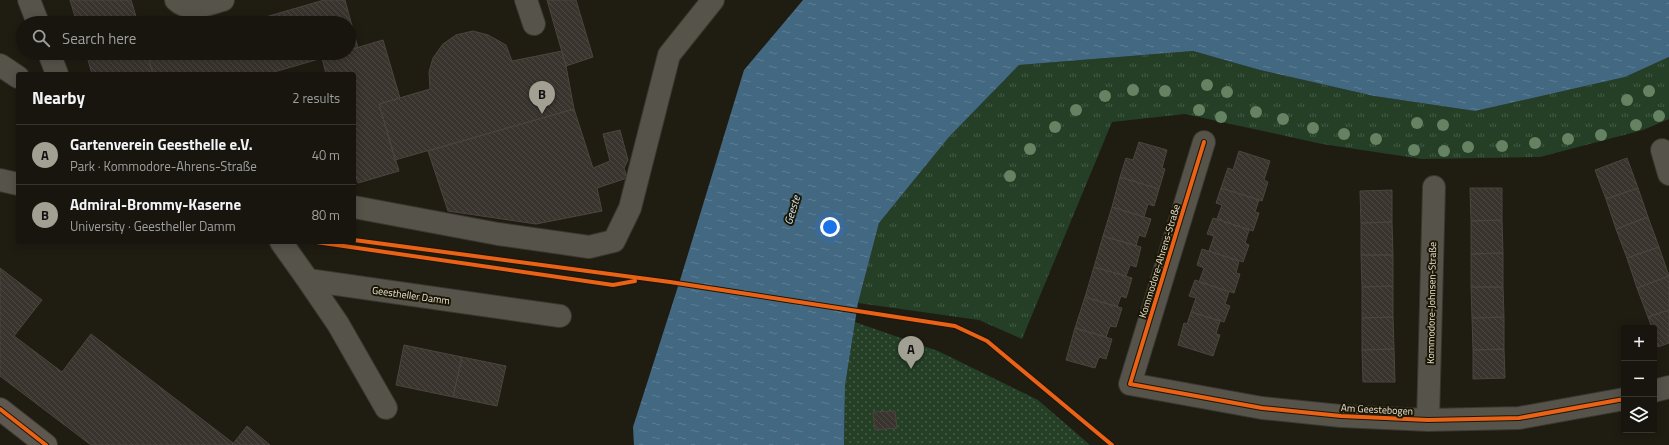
<!DOCTYPE html>
<meta charset="utf-8">
<style>
:root{--surface:#17150e;--page:#201e17;--text:#f1f3f6;--muted:#9e9f9e;--line:#36342e;--accent:#a29f93}
body{margin:0;font-family:"Titillium Web",sans-serif;background:var(--page);color:var(--text)}
.controls{position:absolute;right:12px;bottom:12px;display:grid;overflow:hidden;border-radius:4px;box-shadow:0 2px 10px #0003}
.controls button{width:36px;height:36px;display:grid;place-items:center;padding:0;border:0;border-bottom:1px solid var(--line);background:var(--surface);color:var(--text);font:20px sans-serif}
.you{position:absolute;left:830px;top:227px;width:14px;height:14px;margin:-10px;border:3px solid #fff;border-radius:50%;background:#1a73e8;box-shadow:0 0 0 6px #1a73e833}
.badge{display:grid;place-items:center;width:26px;height:26px;border-radius:50%;background:var(--accent);color:#111;font-size:13px;font-weight:700}
.pin{position:absolute;translate:-50% -33px;filter:drop-shadow(0 1px 2px #0008)}
.pin::after{content:'';position:absolute;top:21px;width:14px;height:12px;background:inherit;clip-path:polygon(0 0,100% 0,50% 100%)}
.list{margin:0;padding:0;list-style:none}
h2{display:flex;justify-content:space-between;align-items:center;height:52px;margin:0;padding:0 16px;font-size:17px}
h2 small{font-size:13px;font-weight:400;color:var(--muted)}
.list li{display:grid;grid-template-columns:26px 1fr auto;gap:12px;align-items:center;box-sizing:border-box;height:60px;padding:0 16px;border-top:1px solid var(--line)}
.list b{display:block;font-size:15px;white-space:nowrap}
.list p{margin:0;font-size:13px;white-space:nowrap;color:var(--muted)}
.list em{font-size:13px;font-style:normal;color:var(--muted)}
.icon{flex:none;width:22px;height:22px;fill:none;stroke:currentColor;stroke-width:2;stroke-linecap:round;stroke-linejoin:round}
.map{position:relative;flex:none;width:1669px;height:445px;overflow:hidden}
.search{position:absolute;background:var(--surface);box-shadow:0 2px 10px #0003;left:16px;top:16px;width:340px;height:44px;display:flex;align-items:center;gap:10px;box-sizing:border-box;padding:0 14px;border-radius:22px;color:var(--muted);font-size:15px}
.panel{position:absolute;background:var(--surface);box-shadow:0 2px 10px #0003;left:16px;top:72px;width:340px;height:172px;border-radius:4px}
.map>svg:first-child{display:block}
</style>
<div class="map">
<svg width="1669" height="445" viewBox="0 0 1669 445">
<defs>
<pattern id="park-tufts" width="24" height="20" patternUnits="userSpaceOnUse"><rect width="24" height="20" fill="#243f26"/><path d="M3 7l-1-3M5 7V3M7 7l1-3M15 17l-1-3M17 17v-4M19 17l1-3" fill="none" stroke="#445b45"/></pattern>
<pattern id="garden-dots" width="8" height="8" patternUnits="userSpaceOnUse"><rect width="8" height="8" fill="#243f26"/><path d="M2 2h.1M6 6h.1" fill="none" stroke="#445b45" stroke-width="1.8" stroke-linecap="round"/></pattern>
<pattern id="water-ripples" width="26" height="14" patternUnits="userSpaceOnUse"><rect width="26" height="14" fill="#436881"/><path d="M2 4q2-2 4 0t4 0M15 11q2-2 4 0t4 0" fill="none" stroke="#5e7d92"/></pattern>
<pattern id="building-back-hatch" width="6" height="6" patternUnits="userSpaceOnUse"><rect width="6" height="6" fill="#39342e"/><path d="M-1 5l2 2M0 0l6 6M5-1l2 2" fill="none" stroke="#4c4842"/></pattern>
</defs>
<rect width="100%" height="100%" fill="#1f1c12"/>
<path fill="url(#park-tufts)" d="M 1193,51 L 1260,70 L 1374,96 L 1475,111 L 1625,77 L 1669,57 L 1669,119 L 1643,130 L 1540,157 L 1422,159 L 1322,144 L 1185,114 L 1112,122 L 1022,339 L 979,320 L 858,303 L 879,223 L 949,137 L 1019,65 Z"/>
<path fill="url(#garden-dots)" d="M 855,322 L 938,351 L 1038,400 L 1090,445 L 844,445 L 845,386 Z"/>
<path fill="url(#water-ripples)" d="M 803,0 L 1669,0 L 1669,57 L 1625,77 L 1475,111 L 1374,96 L 1260,70 L 1193,51 L 1019,65 L 949,137 L 879,223 L 858,303 L 845,386 L 844,445 L 634,445 L 633,427 L 681,277 L 744,70 Z"/>
<path fill="url(#building-back-hatch)" stroke="#4b453f" d="M 70,0 L 131,0 L 138,23 L 77,23 Z
M 324,0 L 345,0 L 358,48 L 349,50 L 349,23 L 245,23 Z
M 547,0 L 576,0 L 593,57 L 566,66 Z
M 473,31 L 488,35 L 506,45 L 512,61 L 562,51 L 566,66 L 574,109 L 395,160 L 379,104 L 430,89 L 429,72 L 433,58 L 443,44 L 456,35 Z
M 383,40 L 400,98 L 379,104 L 399,171 L 358,183 L 354,171 L 354,74 L 326,74 L 322,58 L 340,53 L 349,53 L 349,50 Z
M 86,53 L 147,53 L 153,74 L 92,74 Z
M 147,53 L 340,53 L 267,74 L 153,74 Z
M 574,109 L 593,168 L 610,161 L 603,134 L 620,130 L 628,160 L 624,168 L 627,178 L 597,188 L 602,211 L 536,224 L 448,211 L 428,151 Z
M 1139,142 L 1167,150 L 1162,168 L 1165,169 L 1159,189 L 1120,177 L 1126,158 L 1133,160 Z
M 1239,151 L 1270,161 L 1264,180 L 1268,182 L 1262,201 L 1221,188 L 1228,168 L 1233,170 Z
M 1627,158 L 1638,188 L 1606,199 L 1595,170 Z
M 1120,177 L 1159,189 L 1154,206 L 1148,204 L 1144,217 L 1112,207 Z
M 1221,188 L 1259,200 L 1255,212 L 1259,213 L 1253,231 L 1217,219 L 1222,205 L 1216,203 Z
M 1470,188 L 1502,188 L 1502,220 L 1471,221 Z
M 1638,188 L 1648,217 L 1616,229 L 1606,199 Z
M 1392,190 L 1392,222 L 1361,223 L 1360,191 Z
M 1112,207 L 1151,219 L 1145,237 L 1139,235 L 1136,246 L 1103,236 Z
M 1648,217 L 1659,247 L 1627,258 L 1616,229 Z
M 1213,218 L 1249,230 L 1245,243 L 1249,245 L 1243,262 L 1209,251 L 1214,236 L 1207,234 Z
M 1502,220 L 1503,253 L 1471,254 L 1471,221 Z
M 1392,222 L 1393,255 L 1361,255 L 1361,223 Z
M 1103,236 L 1141,247 L 1136,267 L 1130,265 L 1126,276 L 1094,267 Z
M 1659,247 L 1669,276 L 1637,288 L 1627,258 Z
M 1202,249 L 1239,261 L 1236,273 L 1240,274 L 1234,293 L 1199,282 L 1204,268 L 1197,265 Z
M 1503,253 L 1503,287 L 1471,287 L 1471,254 Z
M 1361,255 L 1393,255 L 1393,286 L 1362,287 Z
M 1094,267 L 1132,278 L 1126,298 L 1121,296 L 1117,307 L 1085,297 Z
M 0,268 L 42,300 L 14,336 L 62,372 L 91,334 L 233,443 L 232,445 L 91,445 L 0,376 Z
M 1669,276 L 1669,310 L 1648,317 L 1637,288 Z
M 1195,280 L 1229,292 L 1225,304 L 1230,306 L 1224,322 L 1191,312 L 1196,298 L 1189,296 Z
M 1393,286 L 1393,317 L 1362,318 L 1362,287 Z
M 1471,287 L 1503,287 L 1504,317 L 1472,318 Z
M 1085,297 L 1122,308 L 1116,327 L 1110,326 L 1106,337 L 1075,328 Z
M 1669,310 L 1669,343 L 1658,347 L 1654,335 L 1654,328 L 1652,328 L 1648,317 Z
M 1191,312 L 1220,321 L 1216,334 L 1220,335 L 1213,356 L 1178,345 L 1184,323 L 1187,324 Z
M 1393,317 L 1394,349 L 1362,350 L 1362,318 Z
M 1504,317 L 1504,349 L 1473,350 L 1472,318 Z
M 1075,328 L 1112,339 L 1106,359 L 1099,357 L 1095,368 L 1066,360 Z
M 404,345 L 462,357 L 453,397 L 396,385 Z
M 1394,349 L 1395,382 L 1363,382 L 1362,350 Z
M 1504,349 L 1505,378 L 1473,379 L 1473,350 Z
M 462,357 L 506,366 L 497,406 L 453,397 Z
M 895,411 L 897,428 L 875,430 L 873,412 Z
M 247,426 L 270,445 L 232,445 Z"/>
<g fill="none" stroke-linecap="round" stroke-linejoin="round">
<g stroke="#393730" stroke-width="24">
<path id="minor" d="M 29,0 L 38,23
M 176,0 C 189,13 208,4 223,0
M 526,0 L 534,24
M 49,53 L 57,74
M 0,65 L 18,77
M 1204,142 L 1130,384 L 1262,408 L 1341,416 L 1428,420 L 1519,418 L 1624,399
M 1662,150 L 1669,174
M 0,180 L 18,184
M 354,207 L 498,234 L 589,247 L 614,241 L 630,208 L 669,55 L 713,0
M 281,242 L 308,280 L 560,316
M 308,280 L 338,324 L 386,408
M 1654,391 L 1669,387
M 1428,420 L 1434,187"/>
</g>
<g stroke="#393730" stroke-width="24">
<path id="major" d="M 0,409 L 46,445"/>
</g>
<use href="#minor" stroke="#55534a" stroke-width="22"/>
<use href="#major" stroke="#5e574f" stroke-width="22"/>
<g stroke="#1c1704" stroke-width="6">
<path id="cycleway" d="M 1204,142 L 1130,384 L 1262,408 L 1341,416 L 1428,420 L 1519,418 L 1624,399
M 354,240 L 670,282 L 955,326 L 987,341 L 1112,445
M 316,242 L 613,285 L 635,281
M 0,409 L 46,445"/>
</g>
<use href="#cycleway" stroke="#ea6118" stroke-width="4"/>
</g>
<g fill="#658362">
<circle cx="1207" cy="85" r="6"/>
<circle cx="1133" cy="90" r="6"/>
<circle cx="1165" cy="91" r="6"/>
<circle cx="1649" cy="91" r="6"/>
<circle cx="1227" cy="92" r="6"/>
<circle cx="1105" cy="96" r="6"/>
<circle cx="1627" cy="100" r="6"/>
<circle cx="1076" cy="110" r="6"/>
<circle cx="1199" cy="110" r="6"/>
<circle cx="1256" cy="112" r="6"/>
<circle cx="1659" cy="116" r="6"/>
<circle cx="1221" cy="117" r="6"/>
<circle cx="1283" cy="119" r="6"/>
<circle cx="1417" cy="123" r="6"/>
<circle cx="1443" cy="125" r="6"/>
<circle cx="1636" cy="125" r="6"/>
<circle cx="1055" cy="127" r="6"/>
<circle cx="1313" cy="128" r="6"/>
<circle cx="1344" cy="134" r="6"/>
<circle cx="1601" cy="135" r="6"/>
<circle cx="1376" cy="139" r="6"/>
<circle cx="1568" cy="139" r="6"/>
<circle cx="1535" cy="143" r="6"/>
<circle cx="1502" cy="146" r="6"/>
<circle cx="1468" cy="147" r="6"/>
<circle cx="1030" cy="149" r="6"/>
<circle cx="1414" cy="150" r="6"/>
<circle cx="1444" cy="151" r="6"/>
<circle cx="1010" cy="176" r="6"/>
</g>
<g text-anchor="middle" stroke-width="4" stroke-linejoin="round" paint-order="stroke">
<g font-size="10" fill="#e8e5d9" stroke="#1c1704">
<text transform="translate(1159 261) rotate(-73)" y="4">Kommodore-Ahrens-Straße</text>
<text transform="translate(411 295) rotate(8)" y="4">Geestheller Damm</text>
<text transform="translate(1431 303) rotate(-89)" y="4">Kommodore-Johnsen-Straße</text>
<text transform="translate(1377 409) rotate(3)" y="4">Am Geestebogen</text>
</g>
<g font-size="11" font-style="italic" fill="#c7e1f4" stroke="#1c1704">
<text transform="translate(792 210) rotate(-73)" y="4">Geeste</text>
</g>
</g>
</svg>
<div class="controls">
<button>+</button>
<button>−</button>
<button><svg class="icon" aria-label="layers" viewBox="0 0 24 24"><path d="M12 4l9 5-9 5-9-5zM3 14l9 5 9-5"/></svg></button>
</div>
<div class="you"></div>
<div class="pin badge" style="left:911px;top:369px">A</div>
<div class="pin badge" style="left:542px;top:114px">B</div>
<div class="search"><svg class="icon" aria-label="search" viewBox="0 0 24 24"><circle cx="10" cy="10" r="6"/><path d="M15 15l6 6"/></svg>Search here</div>
<section class="panel">
<h2>Nearby<small>2 results</small></h2>
<ul class="list">
<li><span class="badge">A</span><div><b>Gartenverein Geesthelle e.V.</b><p>Park · Kommodore-Ahrens-Straße</p></div><em>40 m</em></li>
<li><span class="badge">B</span><div><b>Admiral-Brommy-Kaserne</b><p>University · Geestheller Damm</p></div><em>80 m</em></li>
</ul>
</section>
</div>
